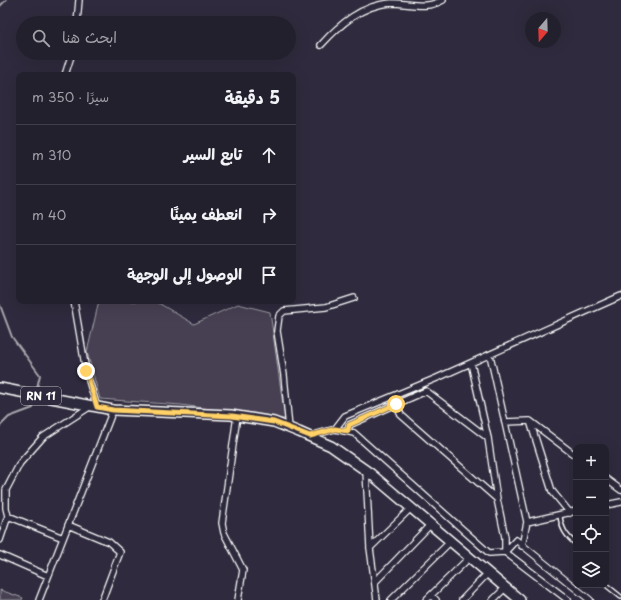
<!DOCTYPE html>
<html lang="ar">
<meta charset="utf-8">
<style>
:root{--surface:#23202e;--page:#2f2d3a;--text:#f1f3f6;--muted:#a3a3aa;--line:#403e4a}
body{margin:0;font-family:"Playpen Sans","Playpen Sans Arabic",sans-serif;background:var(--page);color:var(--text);direction:rtl}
.controls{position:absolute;right:12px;bottom:12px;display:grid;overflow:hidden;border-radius:8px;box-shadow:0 4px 16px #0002}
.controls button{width:36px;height:36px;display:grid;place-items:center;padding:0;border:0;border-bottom:1px solid var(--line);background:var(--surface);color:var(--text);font:20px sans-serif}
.compass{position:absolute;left:525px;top:12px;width:36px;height:36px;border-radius:50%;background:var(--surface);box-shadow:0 4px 16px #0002;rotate:199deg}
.stop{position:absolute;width:12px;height:12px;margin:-9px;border:3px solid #ffd166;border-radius:50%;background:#fff}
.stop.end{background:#ffd166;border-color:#fff;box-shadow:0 1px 4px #0008}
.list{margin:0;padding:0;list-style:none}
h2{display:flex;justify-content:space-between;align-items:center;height:52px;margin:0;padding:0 16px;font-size:17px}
h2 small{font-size:13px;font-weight:400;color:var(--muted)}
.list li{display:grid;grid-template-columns:26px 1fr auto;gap:12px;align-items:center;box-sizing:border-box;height:60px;padding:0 16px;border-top:1px solid var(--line)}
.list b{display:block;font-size:15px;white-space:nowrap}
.list em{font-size:13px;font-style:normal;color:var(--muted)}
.icon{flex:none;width:22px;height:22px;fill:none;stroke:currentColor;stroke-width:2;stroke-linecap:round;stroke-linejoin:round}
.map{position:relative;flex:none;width:621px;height:600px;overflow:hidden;direction:ltr}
.search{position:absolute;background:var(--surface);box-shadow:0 4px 16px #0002;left:16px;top:16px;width:280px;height:44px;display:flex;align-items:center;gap:10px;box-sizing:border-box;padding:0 14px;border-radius:22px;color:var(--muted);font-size:15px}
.panel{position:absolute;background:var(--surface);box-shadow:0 4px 16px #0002;left:16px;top:72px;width:280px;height:232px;border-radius:8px;direction:rtl}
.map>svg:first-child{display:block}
</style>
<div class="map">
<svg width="621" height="600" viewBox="0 0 621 600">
<rect width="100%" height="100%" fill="#2f2a3d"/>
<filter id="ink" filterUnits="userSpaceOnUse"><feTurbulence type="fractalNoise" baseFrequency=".025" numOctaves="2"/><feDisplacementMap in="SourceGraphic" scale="8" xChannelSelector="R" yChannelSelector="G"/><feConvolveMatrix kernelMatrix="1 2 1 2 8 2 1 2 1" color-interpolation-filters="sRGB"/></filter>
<g filter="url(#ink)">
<path fill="#464152" stroke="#a2a0a8" d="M 99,301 L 155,301 L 194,324 L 238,304 L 270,312 L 285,419 L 181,405 L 100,399 L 87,352 Z
M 0,590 L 23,598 L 22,600 L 0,600 Z"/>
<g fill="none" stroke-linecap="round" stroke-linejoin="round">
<path stroke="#a7a6ad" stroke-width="2" d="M 0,6 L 6,0
M 0,305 L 12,337 L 40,375 L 36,392
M 0,426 L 9,417 L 33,408 L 35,397"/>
<g stroke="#fff" stroke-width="6">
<path id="service" d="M 560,515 C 561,528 566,536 576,544
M 606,585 L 621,597"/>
</g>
<g stroke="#fff" stroke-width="8">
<path id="minor" d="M 77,23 L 79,0
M 321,45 C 340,24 362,5 391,3 C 410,3 425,10 443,0
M 65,75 L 72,53
M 74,301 L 86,371 L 97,407
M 490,355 L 527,522 L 522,546
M 396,404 L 401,415 L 497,499
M 237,416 L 222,523 L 224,533 L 243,570 L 238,600
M 530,421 L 552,491 L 570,513
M 505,422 L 530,421 L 576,456
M 289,428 L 284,375 L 277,331 L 279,316 L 284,311 L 326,307 L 354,298
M 335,429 L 345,416 L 437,378 L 621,296
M 348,431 L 349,425 L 426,391 L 488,438
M 310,436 L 335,429 L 354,433 L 489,553 L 505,552 L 505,537 L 497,499 L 488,438 L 471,363
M 366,471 L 370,548 L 377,600
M 606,479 L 621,490
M 606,505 L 621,502
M 8,516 L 63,538
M 527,522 L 576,511
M 68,525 L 109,542 L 120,552 L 102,600
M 0,540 L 8,516 L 6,508 L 6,490 L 20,463 L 43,437 L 91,406
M 370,548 L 412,507
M 0,555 L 48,576
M 375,582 L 431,524
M 431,595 L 436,600
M 39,600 L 113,410
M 391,600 L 451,541
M 426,600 L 470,557
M 462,600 L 488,573
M 493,600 L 505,588
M 568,600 L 505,552 L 516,540 L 590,600"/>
</g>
<g stroke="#fff" stroke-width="12">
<path id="primary" d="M 0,388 L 113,410 L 231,415 L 274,422 L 299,432 L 331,446 L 371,474 L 520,600"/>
</g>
<use href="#service" stroke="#2f2a3d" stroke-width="3"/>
<use href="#minor" stroke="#2f2a3d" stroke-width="5.5"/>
<use href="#primary" stroke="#2f2a3d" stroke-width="9"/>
</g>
</g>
<g fill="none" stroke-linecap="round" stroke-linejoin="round" filter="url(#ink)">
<path stroke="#ffd166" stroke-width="5" d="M 86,371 L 97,407 L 113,410 L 232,416 L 274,422 L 310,436 L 335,429 L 348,431 L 349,425 L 396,404"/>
</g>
<g text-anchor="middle" stroke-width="4" stroke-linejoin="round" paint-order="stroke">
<rect fill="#2f2a3d" stroke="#c1bfc5" stroke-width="1" x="21" y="387" width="40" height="18" rx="3"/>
<g font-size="11" font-weight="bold" fill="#fff">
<text x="41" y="400">RN 11</text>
</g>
</g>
</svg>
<div class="controls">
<button>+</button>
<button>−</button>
<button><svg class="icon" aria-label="locate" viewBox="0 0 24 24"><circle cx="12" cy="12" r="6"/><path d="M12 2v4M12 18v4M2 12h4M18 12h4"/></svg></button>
<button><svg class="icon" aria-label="layers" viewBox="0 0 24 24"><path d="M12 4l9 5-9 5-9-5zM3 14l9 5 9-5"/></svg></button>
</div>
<svg class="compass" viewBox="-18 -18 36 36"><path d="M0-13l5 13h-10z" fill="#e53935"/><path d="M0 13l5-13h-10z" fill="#a3a3aa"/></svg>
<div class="stop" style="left:396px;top:404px"></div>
<div class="stop end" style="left:86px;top:371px"></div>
<div class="search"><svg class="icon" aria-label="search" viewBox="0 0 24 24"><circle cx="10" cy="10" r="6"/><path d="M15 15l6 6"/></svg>ابحث هنا</div>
<section class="panel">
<h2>5 دقيقة<small>سيرًا · 350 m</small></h2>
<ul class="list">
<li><svg class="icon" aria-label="ahead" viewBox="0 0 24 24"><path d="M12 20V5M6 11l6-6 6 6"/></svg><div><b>تابع السير</b></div><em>310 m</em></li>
<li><svg class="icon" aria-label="right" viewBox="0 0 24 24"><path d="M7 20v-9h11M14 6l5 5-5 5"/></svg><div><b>انعطف يمينًا</b></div><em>40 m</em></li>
<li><svg class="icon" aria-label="arrive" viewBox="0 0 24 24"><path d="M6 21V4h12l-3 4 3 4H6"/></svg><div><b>الوصول إلى الوجهة</b></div></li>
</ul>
</section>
</div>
